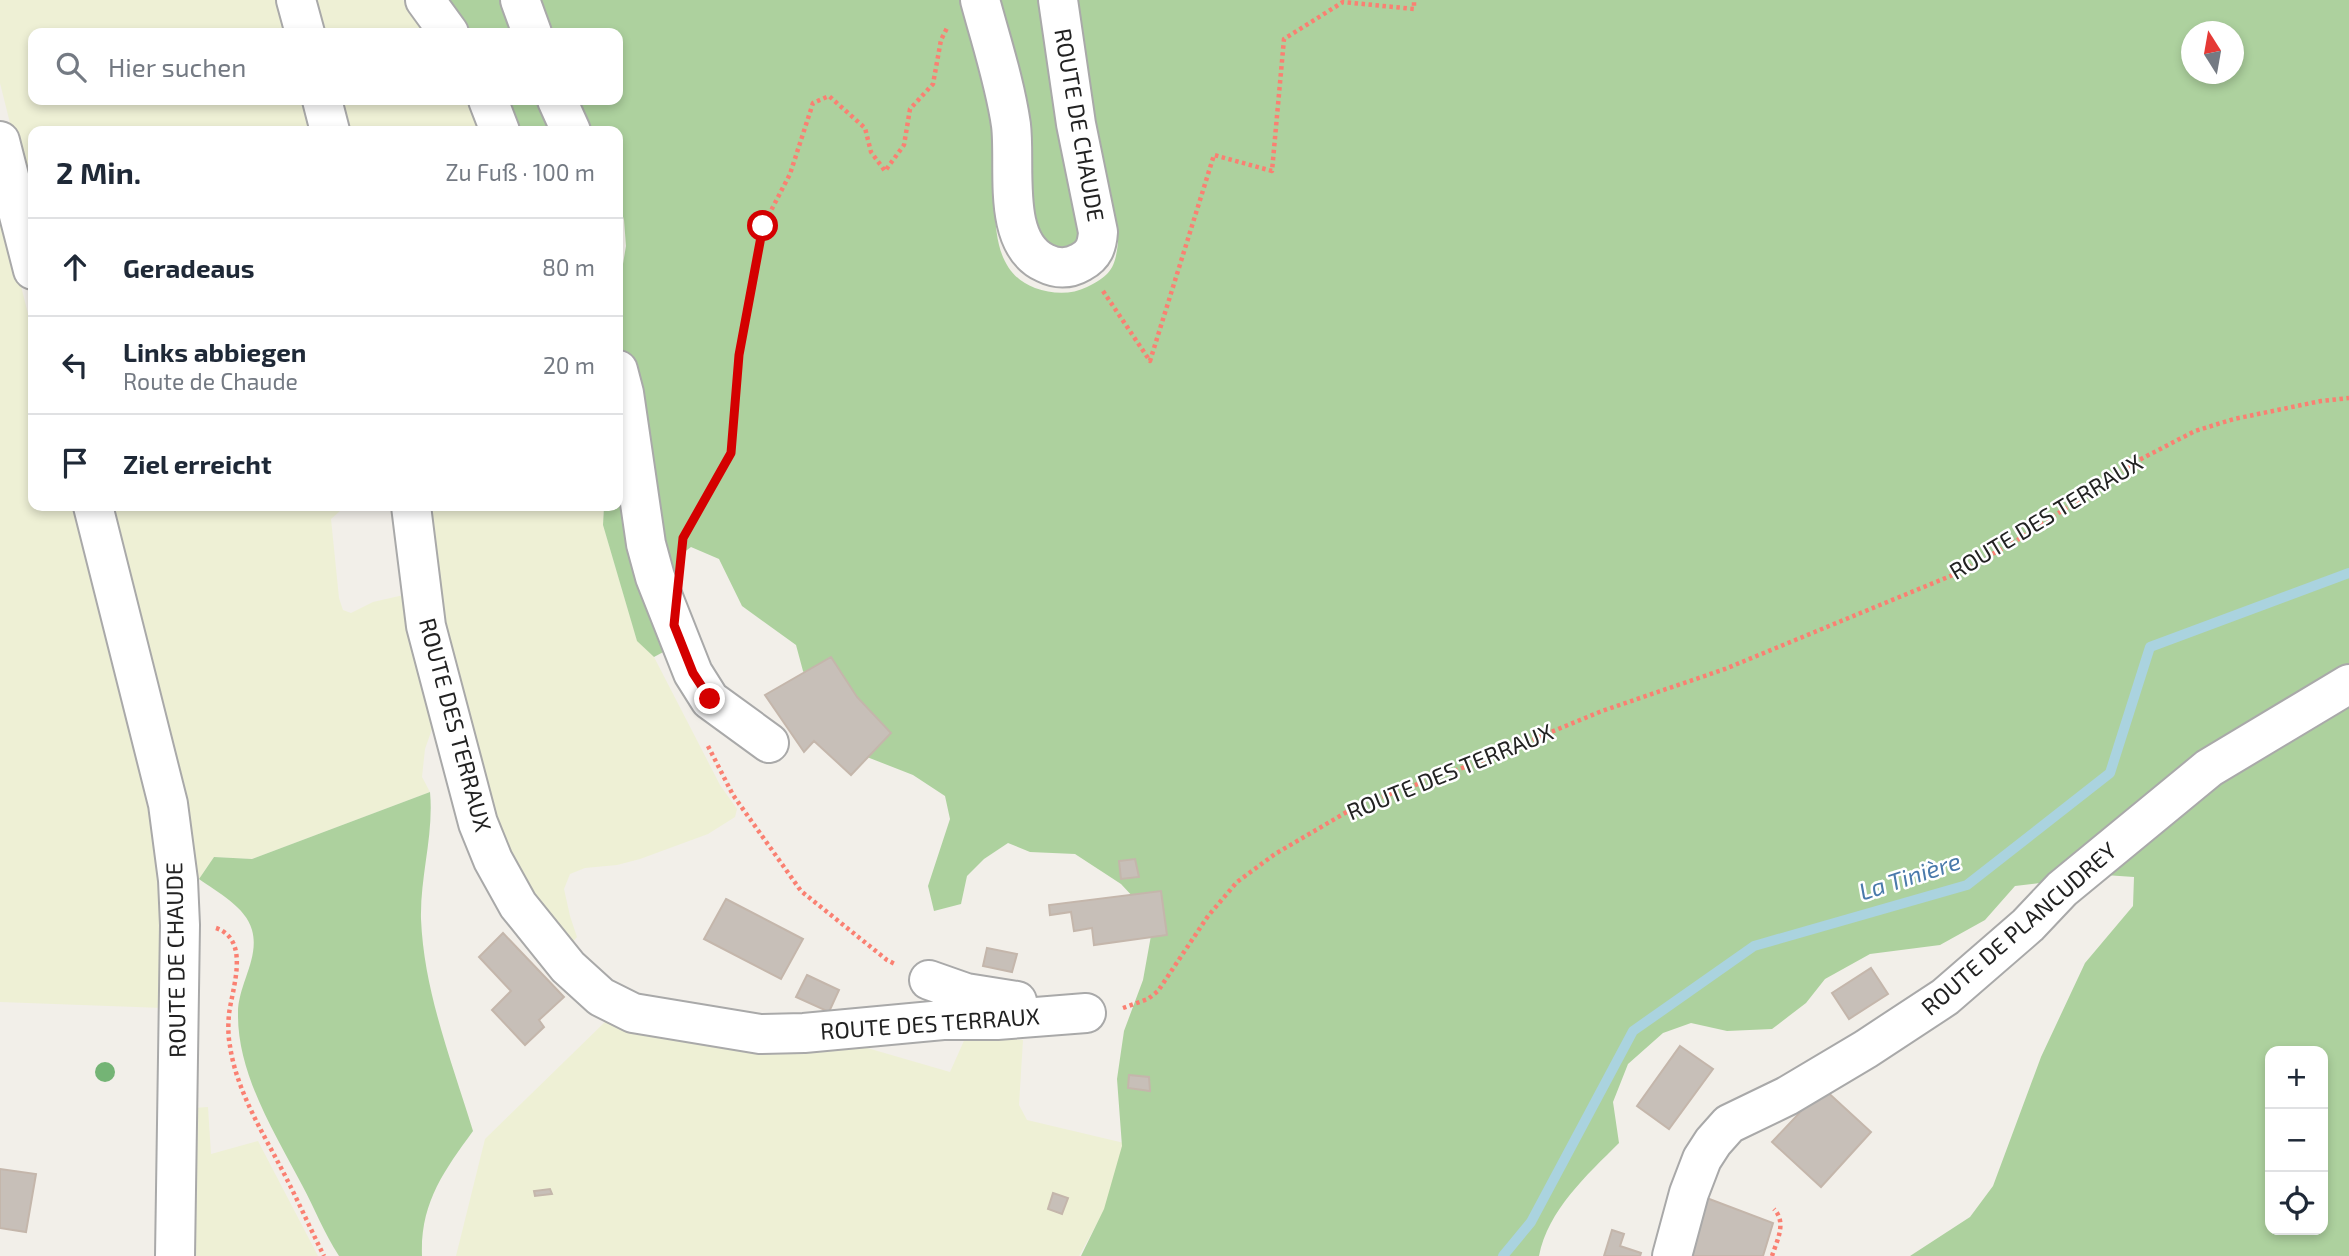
<!DOCTYPE html>
<html lang="de">
<meta charset="utf-8">
<style>
:root{--surface:#fff;--page:#f2f2f3;--text:#1f2937;--muted:#747a83;--line:#e0e1e3}
body{margin:0;font-family:"Exo 2",sans-serif;background:var(--page);color:var(--text)}
.controls{position:absolute;right:21px;bottom:21px;display:grid;overflow:hidden;border-radius:14px;box-shadow:0 4px 10px #0003}
.controls button{width:63px;height:63px;display:grid;place-items:center;padding:0;border:0;border-bottom:2px solid var(--line);background:var(--surface);color:var(--text);font:35px sans-serif}
.compass{position:absolute;left:2181px;top:21px;width:63px;height:63px;border-radius:50%;background:var(--surface);box-shadow:0 4px 10px #0003;rotate:349deg}
.stop{position:absolute;width:21px;height:21px;margin:-16px;border:5px solid #d40000;border-radius:50%;background:#fff}
.stop.end{background:#d40000;border-color:#fff;box-shadow:0 2px 7px #0008}
.list{margin:0;padding:0;list-style:none}
h2{display:flex;justify-content:space-between;align-items:center;height:91px;margin:0;padding:0 28px;font-size:30px}
h2 small{font-size:23px;font-weight:400;color:var(--muted)}
.list li{display:grid;grid-template-columns:46px 1fr auto;gap:21px;align-items:center;box-sizing:border-box;height:98px;padding:0 28px;border-top:2px solid var(--line)}
.list b{display:block;font-size:26px;white-space:nowrap}
.list p{margin:0;font-size:23px;white-space:nowrap;color:var(--muted)}
.list em{font-size:23px;font-style:normal;color:var(--muted)}
.icon{flex:none;width:38px;height:38px;fill:none;stroke:currentColor;stroke-width:2;stroke-linecap:round;stroke-linejoin:round}
.map{position:relative;flex:none;width:2349px;height:1256px;overflow:hidden}
.search{position:absolute;background:var(--surface);box-shadow:0 4px 10px #0003;left:28px;top:28px;width:595px;height:77px;display:flex;align-items:center;gap:18px;box-sizing:border-box;padding:0 24px;border-radius:14px;color:var(--muted);font-size:26px}
.panel{position:absolute;background:var(--surface);box-shadow:0 4px 10px #0003;left:28px;top:126px;width:595px;height:385px;border-radius:14px}
.map>svg:first-child{display:block}
</style>
<div class="map">
<svg width="2349" height="1256" viewBox="0 0 2349 1256">
<rect width="100%" height="100%" fill="#f2efe9"/>
<path fill="#eef0d5" d="M 0,0 L 287,0 L 296,33 L 33,33 L 33,100 L 313,100 L 320,131 L 33,131 L 33,215 L 0,83 Z
M 304,0 L 403,0 L 428,33 L 314,33 Z
M 332,100 L 469,100 L 484,131 L 340,131 Z
M 0,202 L 33,334 L 33,506 L 76,506 L 141,756 L 160,873 L 163,1008 L 0,1002 Z
M 110,506 L 360,506 L 340,511 L 331,519 L 339,598 L 343,610 L 351,613 L 373,602 L 408,594 L 438,724 L 432,729 L 425,749 L 422,777 L 430,792 L 252,859 L 214,857 L 199,879 L 193,864 Z
M 420,506 L 604,506 L 603,525 L 637,640 L 654,657 L 720,785 L 737,809 L 735,817 L 708,834 L 640,859 L 617,865 L 585,868 L 570,874 L 564,889 L 570,916 L 577,937 L 570,945 L 563,944 L 478,799 Z
M 608,1019 L 850,1043 L 950,1072 L 967,1034 L 1023,1040 L 1019,1105 L 1027,1120 L 1158,1151 L 1109,1202 L 1079,1256 L 456,1256 L 485,1139 Z
M 208,1107 L 211,1154 L 258,1141 L 318,1256 L 191,1256 L 194,1108 Z"/>
<path fill="#add19e" fill-rule="evenodd" d="M 446,0 L 507,0 L 517,33 L 470,33 Z
M 531,0 L 967,0 C 976,39 989,79 996,119 C 1004,170 973,265 1035,288 C 1052,294 1071,295 1087,287 C 1111,275 1115,268 1118,243 L 1069,0 L 2349,0 L 2349,1256 L 1910,1256 L 1970,1217 L 1993,1186 L 2041,1057 L 2085,963 L 2133,906 L 2134,877 L 2105,875 L 2015,886 L 1985,920 L 1940,945 L 1870,954 L 1825,979 L 1806,1003 L 1772,1029 L 1727,1031 L 1691,1023 L 1663,1033 L 1628,1064 L 1613,1102 L 1619,1143 C 1587,1175 1548,1210 1539,1256 L 1081,1256 L 1104,1209 L 1122,1146 L 1117,1079 L 1124,1031 L 1143,980 L 1152,930 L 1135,899 L 1121,884 L 1075,854 L 1030,852 L 1008,843 L 984,859 L 967,876 L 961,904 L 934,911 L 928,886 L 950,819 L 945,796 L 913,775 L 867,757 L 817,695 L 803,671 L 796,645 L 742,606 L 719,559 L 691,547 L 679,556 L 669,610 L 667,650 L 654,657 L 637,641 L 603,525 L 604,506 L 618,506 L 618,329 C 627,312 622,293 618,274 L 623,264 L 626,246 L 624,220 L 618,199 L 618,131 L 584,131 L 569,100 L 618,100 L 618,33 L 541,33 ZM 2192,32 L 2234,32 L 2234,74 L 2192,74 ZM 2270,1051 L 2323,1051 L 2323,1230 L 2270,1230 Z
M 993,0 L 1044,0 L 1081,239 L 1071,247 L 1059,250 L 1049,244 L 1039,231 L 1034,206 L 1029,157 Z
M 504,100 L 538,100 L 550,131 L 515,131 Z
M 430,792 C 434,835 420,876 421,919 C 424,992 452,1062 473,1131 C 444,1171 420,1203 422,1256 L 339,1256 C 324,1233 315,1209 302,1185 C 275,1133 237,1074 238,1013 C 238,985 260,958 252,930 C 246,907 217,892 199,879 L 214,857 L 252,859 Z"/>
<g fill="none" stroke-linecap="round" stroke-linejoin="round">
<path stroke="#aad3df" stroke-width="10" d="M 1503,1256 L 1531,1222 L 1633,1031 L 1754,946 L 1967,885 L 2110,773 L 2150,647 L 2349,573"/>
</g>
<path fill="#c7bfb8" stroke="#c4b6ab" stroke-width="2" d="M 831,657 L 857,697 L 891,733 L 851,775 L 814,741 L 804,752 L 765,695 Z
M 1135,859 L 1139,877 L 1121,879 L 1119,861 Z
M 1161,891 L 1167,935 L 1094,945 L 1092,928 L 1074,931 L 1071,912 L 1050,915 L 1049,905 Z
M 726,899 L 803,939 L 781,979 L 704,939 Z
M 503,933 L 564,997 L 539,1020 L 544,1027 L 525,1045 L 492,1010 L 511,991 L 479,957 Z
M 987,948 L 1017,954 L 1012,972 L 983,966 Z
M 1871,968 L 1888,994 L 1849,1019 L 1832,993 Z
M 807,975 L 839,990 L 829,1012 L 796,997 Z
M 1680,1046 L 1713,1069 L 1669,1129 L 1637,1106 Z
M 1129,1075 L 1149,1077 L 1150,1091 L 1128,1088 Z
M 1823,1088 L 1871,1132 L 1821,1187 L 1772,1142 Z
M 0,1169 L 36,1174 L 26,1232 L 0,1228 Z
M 550,1189 L 552,1194 L 535,1196 L 534,1191 Z
M 1053,1193 L 1068,1198 L 1062,1214 L 1048,1209 Z
M 1704,1197 L 1773,1223 L 1763,1256 L 1687,1256 Z
M 1612,1230 L 1624,1234 L 1620,1246 L 1641,1253 L 1640,1256 L 1604,1256 Z"/>
<g fill="none" stroke-linecap="round" stroke-linejoin="round">
<g stroke="#a9a9a9" stroke-width="42">
<path id="minor" d="M 296,0 L 305,33
M 425,0 L 449,33
M 520,0 L 532,33
M 980,0 C 991,41 1005,83 1011,125 C 1016,166 1001,243 1045,263 C 1057,269 1069,269 1081,262 C 1094,255 1097,246 1098,232 L 1076,124 L 1058,0
M 322,100 L 330,131
M 488,100 L 500,131
M 557,100 L 571,131
M 0,141 L 33,270
M 618,370 L 624,393 L 646,544 L 655,577 L 693,673 L 710,700 L 769,743
M 93,506 L 168,804 L 178,880 L 180,925 L 175,1256
M 411,506 L 426,626 L 478,823 L 493,860 L 518,905 L 568,967 L 601,997 L 633,1013 L 760,1034 L 804,1033 L 943,1020 L 997,1020 L 1086,1013
M 929,980 L 966,993 L 1017,1001
M 1672,1256 L 1689,1193 L 1702,1159 L 1713,1142 L 1729,1124 L 1787,1096 L 1866,1049 L 1945,997 L 2028,925 L 2062,889 L 2209,768 L 2349,684"/>
</g>
<path stroke="#fa8072" stroke-width="4.5" stroke-dasharray="3.5 3.5" stroke-linecap="butt" d="M 1103,291 L 1150,361 L 1214,155 L 1272,171 L 1284,39 L 1343,2 L 1414,9 L 1414,0
M 685,536 L 731,453 L 739,355 L 763,226 L 790,174 L 813,103 L 829,96 L 865,128 L 871,152 L 885,171 L 904,145 L 910,109 L 933,84 L 941,40 L 947,28
M 708,746 L 733,795 L 801,891 L 887,960 L 895,964
M 216,928 C 251,940 232,989 229,1014 C 228,1025 228,1036 230,1046 C 236,1088 260,1128 279,1164 C 295,1194 309,1226 324,1256
M 1123,1008 L 1148,999 L 1158,991 L 1208,916 L 1237,882 L 1275,854 L 1357,806 L 1476,763 L 1602,711 L 1725,669 L 1960,572 L 2016,541 L 2139,460 L 2195,431 L 2234,419 L 2321,401 L 2349,398
M 1772,1256 C 1777,1240 1787,1223 1774,1209"/>
<use href="#minor" stroke="#fff" stroke-width="38"/>
</g>
<circle fill="#74b475" cx="105" cy="1072" r="10"/>
<g fill="none" stroke-linecap="round" stroke-linejoin="round">
<path stroke="#d40000" stroke-width="9" d="M 710,699 L 693,673 L 674,625 L 683,538 L 731,453 L 739,355 L 763,226"/>
</g>
<g text-anchor="middle" stroke-width="5" stroke-linejoin="round" paint-order="stroke">
<g font-size="23" fill="#222" stroke="#fff">
<text transform="translate(1079 125) rotate(80)" y="8">ROUTE DE CHAUDE</text>
<text transform="translate(2046 517) rotate(-31)" y="8">ROUTE DES TERRAUX</text>
<text transform="translate(455 725) rotate(75)" y="8">ROUTE DES TERRAUX</text>
<text transform="translate(1450 772) rotate(-22)" y="8">ROUTE DES TERRAUX</text>
<text transform="translate(2019 929) rotate(-41)" y="8">ROUTE DE PLANCUDREY</text>
<text transform="translate(176 960) rotate(-91)" y="8">ROUTE DE CHAUDE</text>
<text transform="translate(930 1024) rotate(-4)" y="8">ROUTE DES TERRAUX</text>
</g>
<g font-size="24" font-style="italic" fill="#4a7aab" stroke="#fff">
<text transform="translate(1910 877) rotate(-18)" y="8">La Tinière</text>
</g>
</g>
</svg>
<div class="controls">
<button>+</button>
<button>−</button>
<button><svg class="icon" aria-label="locate" viewBox="0 0 24 24"><circle cx="12" cy="12" r="6"/><path d="M12 2v4M12 18v4M2 12h4M18 12h4"/></svg></button>
</div>
<svg class="compass" viewBox="-18 -18 36 36"><path d="M0-13l5 13h-10z" fill="#e53935"/><path d="M0 13l5-13h-10z" fill="#747a83"/></svg>
<div class="stop" style="left:763px;top:226px"></div>
<div class="stop end" style="left:710px;top:699px"></div>
<div class="search"><svg class="icon" aria-label="search" viewBox="0 0 24 24"><circle cx="10" cy="10" r="6"/><path d="M15 15l6 6"/></svg>Hier suchen</div>
<section class="panel">
<h2>2 Min.<small>Zu Fuß · 100 m</small></h2>
<ul class="list">
<li><svg class="icon" aria-label="ahead" viewBox="0 0 24 24"><path d="M12 20V5M6 11l6-6 6 6"/></svg><div><b>Geradeaus</b></div><em>80 m</em></li>
<li><svg class="icon" aria-label="left" viewBox="0 0 24 24"><path d="M17 20v-9H6M10 6l-5 5 5 5"/></svg><div><b>Links abbiegen</b><p>Route de Chaude</p></div><em>20 m</em></li>
<li><svg class="icon" aria-label="arrive" viewBox="0 0 24 24"><path d="M6 21V4h12l-3 4 3 4H6"/></svg><div><b>Ziel erreicht</b></div></li>
</ul>
</section>
</div>
